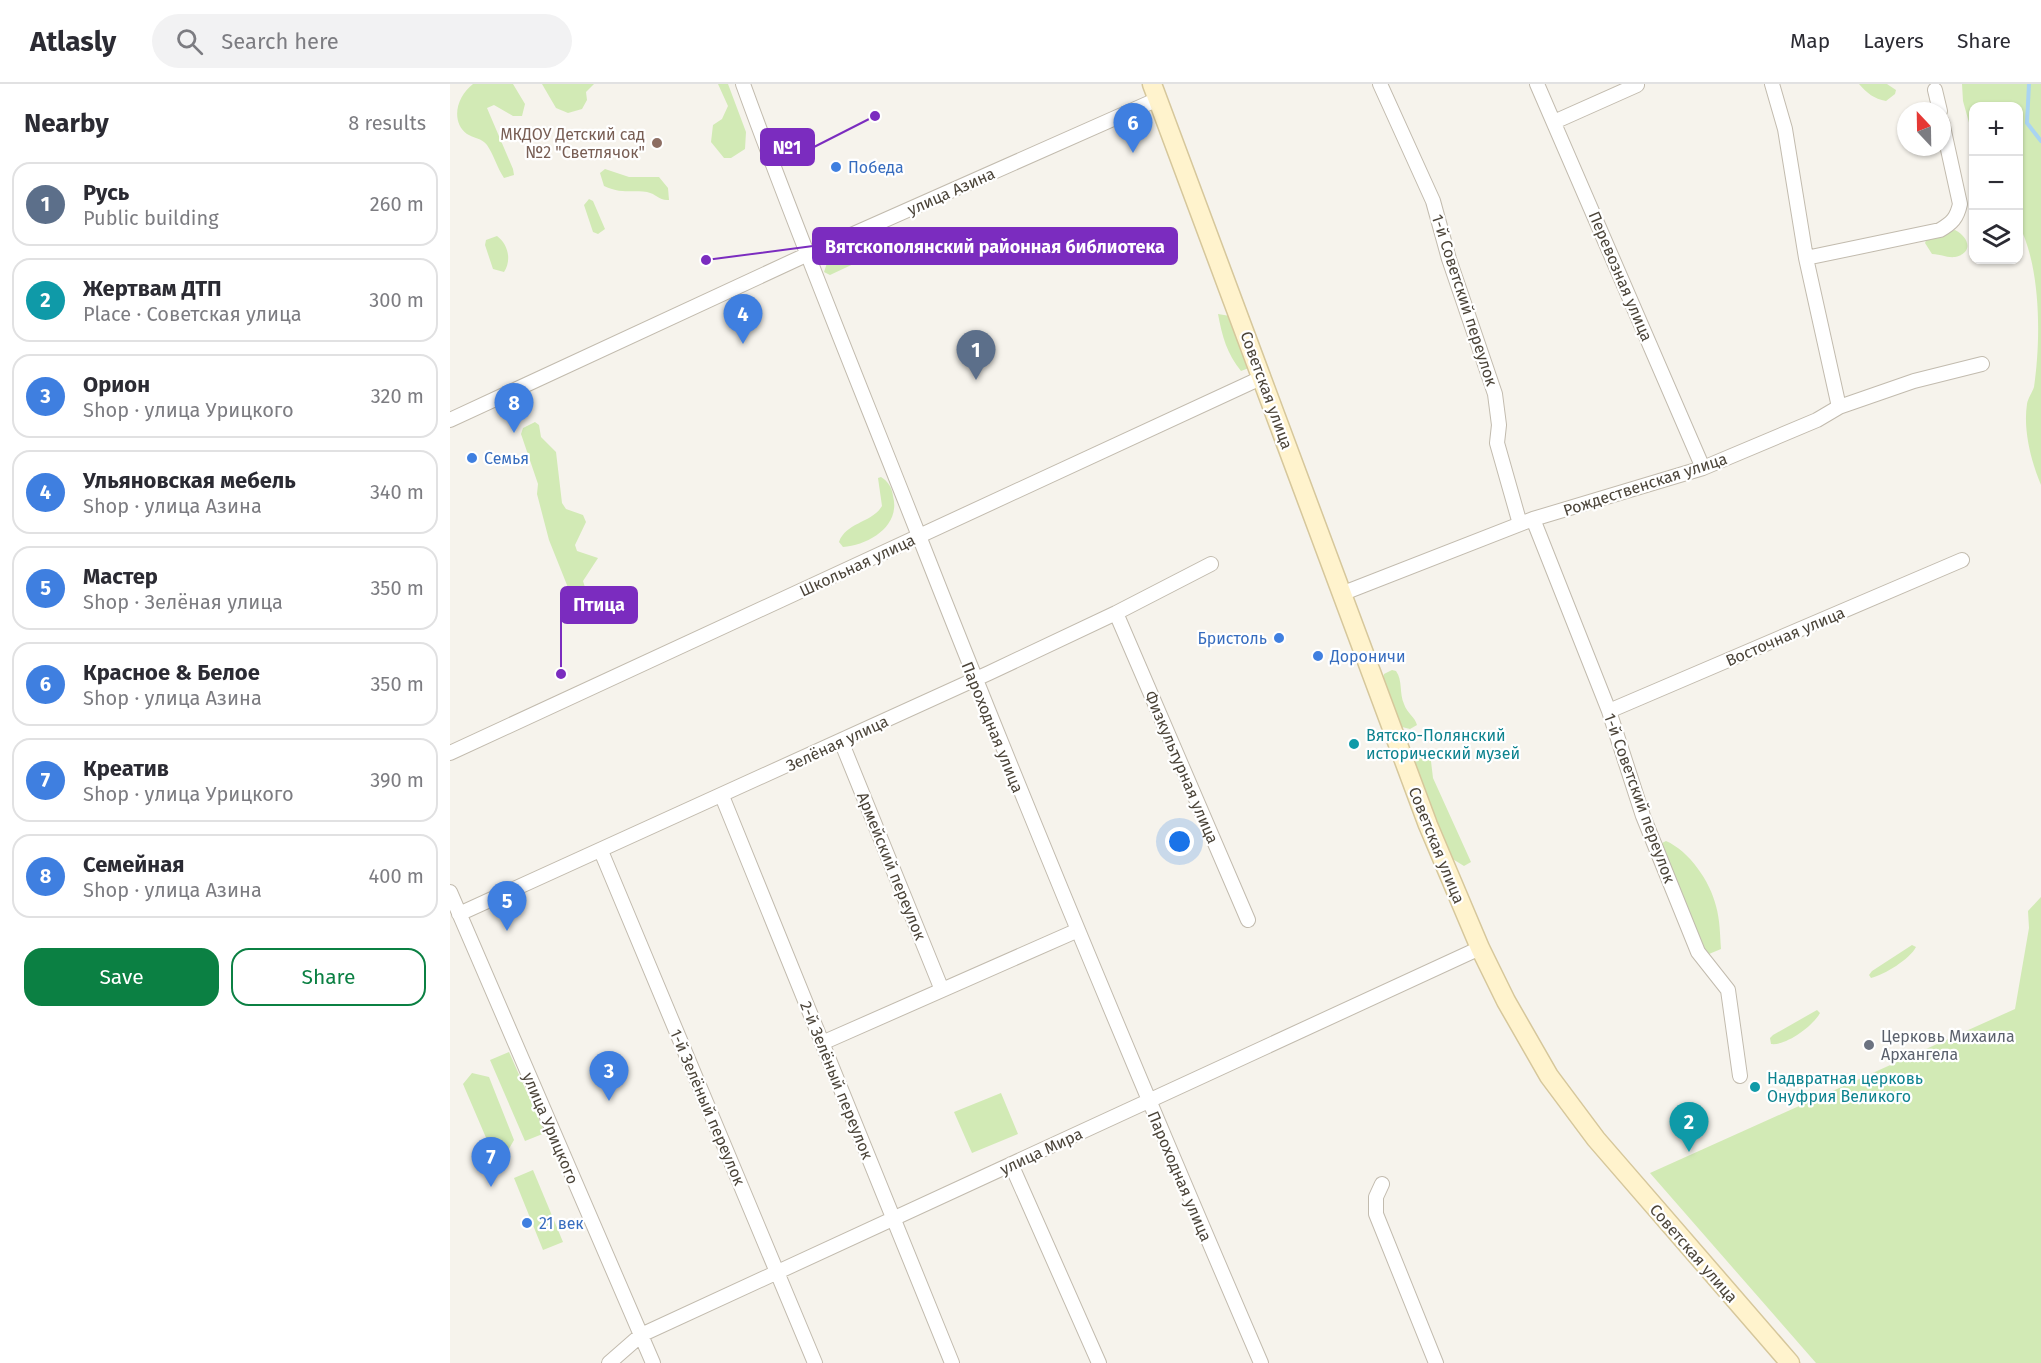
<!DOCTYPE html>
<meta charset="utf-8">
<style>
:root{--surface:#fff;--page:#f2f2f3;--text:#2b2b33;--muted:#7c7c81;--line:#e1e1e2;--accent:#0b8043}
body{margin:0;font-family:"Fira Sans",sans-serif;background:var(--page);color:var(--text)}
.controls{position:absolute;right:18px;top:18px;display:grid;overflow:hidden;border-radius:12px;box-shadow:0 2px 4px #0004}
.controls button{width:54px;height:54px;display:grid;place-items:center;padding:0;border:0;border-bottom:2px solid var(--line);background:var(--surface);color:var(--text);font:30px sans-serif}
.compass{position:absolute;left:1447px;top:18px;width:54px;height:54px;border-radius:50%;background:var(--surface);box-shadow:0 2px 4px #0004;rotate:338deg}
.you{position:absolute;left:730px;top:758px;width:21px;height:21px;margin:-15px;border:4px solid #fff;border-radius:50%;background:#1a73e8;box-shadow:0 0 0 9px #1a73e833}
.badge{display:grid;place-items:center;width:39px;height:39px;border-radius:50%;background:var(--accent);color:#fff;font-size:20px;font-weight:700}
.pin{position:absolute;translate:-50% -50px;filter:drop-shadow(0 2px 3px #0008)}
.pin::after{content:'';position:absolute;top:32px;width:21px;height:18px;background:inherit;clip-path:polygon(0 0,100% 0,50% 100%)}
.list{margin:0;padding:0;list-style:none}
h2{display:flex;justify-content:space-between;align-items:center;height:78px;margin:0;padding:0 24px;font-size:26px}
h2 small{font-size:20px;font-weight:400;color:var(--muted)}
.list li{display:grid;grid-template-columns:39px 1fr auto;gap:18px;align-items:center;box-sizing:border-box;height:84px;margin:0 12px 12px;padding:0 12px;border:2px solid var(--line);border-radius:18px}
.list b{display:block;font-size:22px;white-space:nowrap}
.list p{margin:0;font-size:20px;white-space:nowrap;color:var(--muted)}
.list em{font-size:20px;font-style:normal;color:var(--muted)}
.actions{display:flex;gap:12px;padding:18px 24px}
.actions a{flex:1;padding:14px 0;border:2px solid var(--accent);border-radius:18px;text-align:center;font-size:21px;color:var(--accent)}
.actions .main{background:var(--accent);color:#fff}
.icon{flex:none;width:33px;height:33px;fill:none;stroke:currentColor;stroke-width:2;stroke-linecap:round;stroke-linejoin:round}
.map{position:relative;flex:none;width:1591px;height:1279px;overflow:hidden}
header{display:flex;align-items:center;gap:36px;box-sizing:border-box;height:84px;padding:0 30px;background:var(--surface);border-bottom:2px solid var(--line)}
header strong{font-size:28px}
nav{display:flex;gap:33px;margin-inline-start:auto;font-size:21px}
.search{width:420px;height:54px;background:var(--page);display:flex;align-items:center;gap:15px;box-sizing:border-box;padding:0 21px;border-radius:33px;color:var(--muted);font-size:22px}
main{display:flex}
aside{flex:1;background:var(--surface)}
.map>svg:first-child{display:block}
</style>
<header>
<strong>Atlasly</strong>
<div class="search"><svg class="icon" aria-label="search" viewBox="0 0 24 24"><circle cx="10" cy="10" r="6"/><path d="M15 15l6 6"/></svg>Search here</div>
<nav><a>Map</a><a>Layers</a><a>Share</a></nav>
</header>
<main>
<aside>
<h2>Nearby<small>8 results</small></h2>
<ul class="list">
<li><span class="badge" style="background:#5c6f8a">1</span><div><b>Русь</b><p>Public building</p></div><em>260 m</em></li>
<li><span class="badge" style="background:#0f9aa8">2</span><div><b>Жертвам ДТП</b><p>Place · Советская улица</p></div><em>300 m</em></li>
<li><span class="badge" style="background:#3f7fe0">3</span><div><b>Орион</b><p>Shop · улица Урицкого</p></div><em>320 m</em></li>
<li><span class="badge" style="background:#3f7fe0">4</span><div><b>Ульяновская мебель</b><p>Shop · улица Азина</p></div><em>340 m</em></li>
<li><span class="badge" style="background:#3f7fe0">5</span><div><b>Мастер</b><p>Shop · Зелёная улица</p></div><em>350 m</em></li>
<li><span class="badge" style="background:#3f7fe0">6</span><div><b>Красное &amp; Белое</b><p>Shop · улица Азина</p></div><em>350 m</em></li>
<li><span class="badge" style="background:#3f7fe0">7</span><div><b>Креатив</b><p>Shop · улица Урицкого</p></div><em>390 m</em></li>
<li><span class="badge" style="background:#3f7fe0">8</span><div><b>Семейная</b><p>Shop · улица Азина</p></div><em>400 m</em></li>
</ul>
<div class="actions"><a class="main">Save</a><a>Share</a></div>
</aside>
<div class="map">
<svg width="1591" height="1279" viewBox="0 0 1591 1279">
<rect width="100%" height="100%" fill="#f6f3ec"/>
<path fill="#d2eab5" d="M 23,0 L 63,0 L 75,20 L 72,32 L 63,32 L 44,21 L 37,24 L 63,85 L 64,91 L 54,94 C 47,84 44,71 37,61 C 32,54 23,54 17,50 C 0,37 7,12 23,0 Z
M 92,0 L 144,0 L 136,8 L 137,16 L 132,25 L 118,29 L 106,24 Z
M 268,0 L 278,0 L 296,48 L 295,65 L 281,74 L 274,74 L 261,58 L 263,41 L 272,35 L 278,22 Z
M 1409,0 L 1437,0 L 1446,6 L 1445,10 L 1436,17 C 1424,15 1417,9 1409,0 Z
M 1512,0 L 1591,0 L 1591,401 C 1581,377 1573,346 1577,320 C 1578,314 1582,309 1584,303 C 1591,255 1591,184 1569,141 L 1568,22 L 1524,22 L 1523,53 L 1513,17 Z
M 155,85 L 179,93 L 209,93 L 218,104 L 219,116 C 209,117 207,110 197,108 C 180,106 171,110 154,102 L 150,89 Z
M 139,115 L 143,117 L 155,145 L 148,150 L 143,148 L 134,121 Z
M 1505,146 C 1519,153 1524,169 1505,173 C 1497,174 1490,170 1482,170 L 1475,159 L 1478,152 Z
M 47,152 C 58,160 62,176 54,188 L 43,185 L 35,161 L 36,156 Z
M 425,157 L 431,160 L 427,169 L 380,191 L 374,188 L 377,179 Z
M 768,230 L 780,232 L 799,284 L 791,287 C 777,270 772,252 768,230 Z
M 85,338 L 89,341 L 91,353 L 106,368 L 112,419 L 116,425 L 133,431 L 136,438 L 125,461 L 127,467 L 148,474 L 133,497 L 138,513 L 135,527 L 129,525 L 123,516 L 99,456 L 87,410 L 88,400 L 71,350 L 73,344 Z
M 431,393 C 438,397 442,404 443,412 C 451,442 419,461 393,463 L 389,458 C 396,438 422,439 432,422 L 428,394 Z
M 942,586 L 946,587 C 953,597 949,609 954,620 C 957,629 965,633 967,641 L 960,645 L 952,643 L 932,598 L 934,590 Z
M 971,664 L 980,669 L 983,694 L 1021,778 L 1014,782 L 1001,774 L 961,673 L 962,665 Z
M 1216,757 C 1239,767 1260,797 1266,822 C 1270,836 1270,851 1271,865 L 1259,870 L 1251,864 L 1210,760 Z
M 1591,813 L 1591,1279 L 1366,1279 L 1200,1089 L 1565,925 L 1579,844 L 1578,827 Z
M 1462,861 L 1466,863 C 1460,875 1434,891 1421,894 L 1419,891 L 1422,887 Z
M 1367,926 L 1370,929 C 1363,942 1336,962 1321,960 L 1320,954 L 1323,951 Z
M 59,968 L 95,1049 L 75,1057 L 40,976 Z
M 22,989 L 39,993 L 64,1056 L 56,1070 L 43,1070 L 13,1000 Z
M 551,1009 L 568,1050 L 522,1069 L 504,1028 Z
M 83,1086 L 113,1158 L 93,1166 L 64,1094 Z"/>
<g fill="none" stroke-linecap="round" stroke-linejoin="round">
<path stroke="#a9d4f2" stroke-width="4" d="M 1579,0 L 1577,39 L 1591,57"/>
<g stroke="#c2bbae" stroke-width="16">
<path id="street" d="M 293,0 C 348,152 410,302 469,452 C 578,730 693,1005 811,1279
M 930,0 L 983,117 L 999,175 L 1045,310 L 1049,341 L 1047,359 L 1070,440
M 1087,0 L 1253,384
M 1322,0 L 1335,45 L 1356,174 L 1389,323
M 1485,6 L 1490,27
M 1104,38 L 1187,1
M 1356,174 L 1490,146 C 1502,139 1507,134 1510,120 L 1492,38
M 0,336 L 356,171 L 708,15
M 1083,435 L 1159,627 L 1193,732 L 1248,868 L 1278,906 L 1290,992
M 891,510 L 1083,435 L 1253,384 L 1367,336 L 1389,323 L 1464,297 L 1532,280
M 666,529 L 798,836
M 1159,627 L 1512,476
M 391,657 L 492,906
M 0,669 L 813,293
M 272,712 L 502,1279
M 151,767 L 365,1279
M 0,808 L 203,1279
M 9,830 L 539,589 L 666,529 L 761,480
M 372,959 L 626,847
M 561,1080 L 649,1279
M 932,1100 L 926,1113 L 926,1130 L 986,1279
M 159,1279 L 191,1251 L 1030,864"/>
</g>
<g stroke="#d6c79b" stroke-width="21">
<path id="secondary" d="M 702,0 L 978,741 L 1030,864 L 1056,917 L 1099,992 L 1146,1055 L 1340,1279"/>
</g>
<use href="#street" stroke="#fff" stroke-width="14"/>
<use href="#secondary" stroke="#fff3cd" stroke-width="18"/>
</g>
<circle fill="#8d6e63" stroke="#fff" stroke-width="2" cx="207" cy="59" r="6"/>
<g fill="#3f7fe0" stroke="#fff" stroke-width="2">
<circle cx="386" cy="83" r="6"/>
<circle cx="22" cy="374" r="6"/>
<circle cx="829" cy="554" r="6"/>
<circle cx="868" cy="572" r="6"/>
<circle cx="77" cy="1139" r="6"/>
</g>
<g fill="#0f9aa8" stroke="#fff" stroke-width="2">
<circle cx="904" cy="660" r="6"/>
<circle cx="1305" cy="1003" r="6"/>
</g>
<circle fill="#6b7280" stroke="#fff" stroke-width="2" cx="1419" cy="961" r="6"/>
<g text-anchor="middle" stroke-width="4.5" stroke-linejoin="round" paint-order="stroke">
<g font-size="16" fill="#785e54" stroke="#fff" text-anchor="end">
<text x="195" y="56">МКДОУ Детский сад<tspan x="195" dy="18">№2 "Светлячок"</tspan></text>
</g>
<g font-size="16" fill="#366cbe" stroke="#fff" text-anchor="start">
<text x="398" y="89">Победа</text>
<text x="34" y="380">Семья</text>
<text x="817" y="560" text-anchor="end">Бристоль</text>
<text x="880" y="578">Дороничи</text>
<text x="89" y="1145">21 век</text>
</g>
<g font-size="16" fill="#4b4439" stroke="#fff">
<text transform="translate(501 107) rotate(-24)" y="6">улица Азина</text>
<text transform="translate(1171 192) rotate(67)" y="6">Перевозная улица</text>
<text transform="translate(1015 216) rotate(72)" y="6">1-й Советский переулок</text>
<text transform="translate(817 306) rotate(70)" y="6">Советская улица</text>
<text transform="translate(1195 400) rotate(-18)" y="6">Рождественская улица</text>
<text transform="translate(407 481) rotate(-25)" y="6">Школьная улица</text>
<text transform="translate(1335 552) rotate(-23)" y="6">Восточная улица</text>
<text transform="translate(543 643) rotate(68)" y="6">Пароходная улица</text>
<text transform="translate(387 659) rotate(-25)" y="6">Зелёная улица</text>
<text transform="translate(732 683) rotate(67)" y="6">Физкультурная улица</text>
<text transform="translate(1190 714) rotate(70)" y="6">1-й Советский переулок</text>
<text transform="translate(987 761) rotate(68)" y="6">Советская улица</text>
<text transform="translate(442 782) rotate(68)" y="6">Армейский переулок</text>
<text transform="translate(387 996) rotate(68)" y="6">2-й Зелёный переулок</text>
<text transform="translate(258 1023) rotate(67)" y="6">1-й Зелёный переулок</text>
<text transform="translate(101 1044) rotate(67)" y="6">улица Урицкого</text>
<text transform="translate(591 1067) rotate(-25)" y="6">улица Мира</text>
<text transform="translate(730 1092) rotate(67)" y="6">Пароходная улица</text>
<text transform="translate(1244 1169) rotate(49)" y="6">Советская улица</text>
</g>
<g font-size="16" fill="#0d838f" stroke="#fff" text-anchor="start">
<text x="916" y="657">Вятско-Полянский<tspan x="916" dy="18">исторический музей</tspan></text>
<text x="1317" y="1000">Надвратная церковь<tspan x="1317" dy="18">Онуфрия Великого</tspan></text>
</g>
<g font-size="16" fill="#5b616d" stroke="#fff" text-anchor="start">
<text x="1431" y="958">Церковь Михаила<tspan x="1431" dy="18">Архангела</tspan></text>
</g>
</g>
<path fill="none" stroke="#7b2cbf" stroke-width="2" d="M425 32L364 63M256 176L363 162M111 590L111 521"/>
<g fill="#7b2cbf" stroke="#fff" stroke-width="2">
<circle cx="425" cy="32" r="6"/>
<circle cx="256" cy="176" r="6"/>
<circle cx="111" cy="590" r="6"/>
</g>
<g fill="#7b2cbf" stroke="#7b2cbf" stroke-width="2">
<rect x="311" y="45" width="53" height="36" rx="6"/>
<rect x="363" y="144" width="364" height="36" rx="6"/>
<rect x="111" y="503" width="76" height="36" rx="6"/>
</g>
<g font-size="18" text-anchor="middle" font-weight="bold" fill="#fff">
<text x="337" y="70">№1</text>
<text x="545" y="169">Вятскополянский районная библиотека</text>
<text x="149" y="527">Птица</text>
</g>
</svg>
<div class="controls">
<button>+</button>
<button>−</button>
<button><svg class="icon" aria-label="layers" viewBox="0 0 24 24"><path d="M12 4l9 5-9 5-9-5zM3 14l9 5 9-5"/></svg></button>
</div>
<svg class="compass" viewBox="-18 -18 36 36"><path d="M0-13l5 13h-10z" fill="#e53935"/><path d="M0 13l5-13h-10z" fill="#7c7c81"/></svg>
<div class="you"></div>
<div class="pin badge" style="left:526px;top:296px;background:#5c6f8a">1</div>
<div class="pin badge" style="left:1239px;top:1068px;background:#0f9aa8">2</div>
<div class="pin badge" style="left:159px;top:1017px;background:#3f7fe0">3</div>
<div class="pin badge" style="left:293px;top:260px;background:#3f7fe0">4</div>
<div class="pin badge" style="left:57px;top:847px;background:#3f7fe0">5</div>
<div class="pin badge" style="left:683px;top:69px;background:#3f7fe0">6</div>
<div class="pin badge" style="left:41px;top:1103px;background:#3f7fe0">7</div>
<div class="pin badge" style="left:64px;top:349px;background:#3f7fe0">8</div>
</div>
</main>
